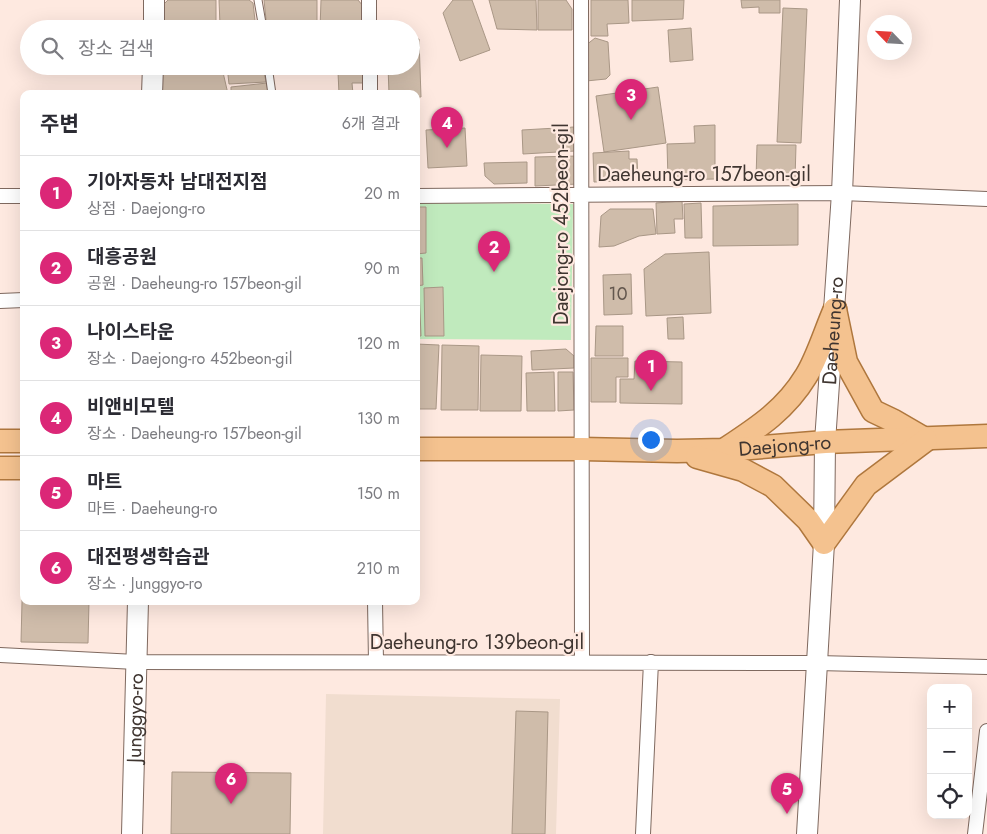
<!DOCTYPE html>
<html lang="ko">
<meta charset="utf-8">
<style>
:root{--surface:#fff;--page:#f2f2f3;--text:#2b2b33;--muted:#7c7c81;--line:#e1e1e2;--accent:#db2777}
body{margin:0;font-family:Jost,"Noto Sans KR",sans-serif;background:var(--page);color:var(--text)}
.controls{position:absolute;right:15px;bottom:15px;display:grid;overflow:hidden;border-radius:10px;box-shadow:0 5px 20px #0002}
.controls button{width:45px;height:45px;display:grid;place-items:center;padding:0;border:0;border-bottom:1px solid var(--line);background:var(--surface);color:var(--text);font:25px sans-serif}
.compass{position:absolute;left:867px;top:15px;width:45px;height:45px;border-radius:50%;background:var(--surface);box-shadow:0 5px 20px #0002;rotate:295deg}
.you{position:absolute;left:650px;top:439px;width:18px;height:18px;margin:-12px;border:4px solid #fff;border-radius:50%;background:#1a73e8;box-shadow:0 0 0 8px #1a73e833}
.badge{display:grid;place-items:center;width:32px;height:32px;border-radius:50%;background:var(--accent);color:#fff;font-size:16px;font-weight:700}
.pin{position:absolute;translate:-50% -41px;filter:drop-shadow(0 1px 2px #0008)}
.pin::after{content:'';position:absolute;top:26px;width:18px;height:15px;background:inherit;clip-path:polygon(0 0,100% 0,50% 100%)}
.list{margin:0;padding:0;list-style:none}
h2{display:flex;justify-content:space-between;align-items:center;height:65px;margin:0;padding:0 20px;font-size:21px}
h2 small{font-size:16px;font-weight:400;color:var(--muted)}
.list li{display:grid;grid-template-columns:32px 1fr auto;gap:15px;align-items:center;box-sizing:border-box;height:75px;padding:0 20px;border-top:1px solid var(--line)}
.list b{display:block;font-size:19px;white-space:nowrap}
.list p{margin:0;font-size:16px;white-space:nowrap;color:var(--muted)}
.list em{font-size:16px;font-style:normal;color:var(--muted)}
.icon{flex:none;width:28px;height:28px;fill:none;stroke:currentColor;stroke-width:2;stroke-linecap:round;stroke-linejoin:round}
.map{position:relative;flex:none;width:987px;height:834px;overflow:hidden}
.search{position:absolute;background:var(--surface);box-shadow:0 5px 20px #0002;left:20px;top:20px;width:400px;height:55px;display:flex;align-items:center;gap:12px;box-sizing:border-box;padding:0 18px;border-radius:28px;color:var(--muted);font-size:19px}
.panel{position:absolute;background:var(--surface);box-shadow:0 5px 20px #0002;left:20px;top:90px;width:400px;height:515px;border-radius:10px}
.map>svg:first-child{display:block}
</style>
<div class="map">
<svg width="987" height="834" viewBox="0 0 987 834">
<rect width="100%" height="100%" fill="#fee9e0"/>
<path fill="#f1ddcf" d="M 326,694 L 560,699 L 556,834 L 323,834 Z"/>
<path fill="#c0eabd" d="M 416,203 L 573,204 L 571,340 L 416,339 Z"/>
<path fill="#cfbcaa" stroke="#a99786" d="M 168,0 L 216,0 L 216,23 L 163,24 L 163,5 Z
M 219,0 L 249,0 L 253,3 L 256,29 L 211,29 L 211,25 L 220,25 Z
M 264,0 L 317,0 L 317,29 L 267,29 Z
M 321,0 L 358,0 L 363,6 L 362,29 L 320,29 Z
M 453,0 L 472,0 L 490,50 L 460,61 L 443,13 Z
M 489,0 L 536,0 L 537,30 L 497,29 Z
M 538,0 L 566,0 L 572,9 L 572,30 L 538,30 Z
M 591,0 L 628,0 L 629,23 L 607,24 L 608,36 L 591,36 Z
M 632,0 L 684,0 L 683,19 L 632,21 Z
M 741,0 L 780,0 L 780,13 L 759,13 L 759,7 L 742,8 Z
M 783,8 L 807,9 L 801,143 L 777,142 Z
M 163,26 L 209,26 L 209,29 L 163,29 Z
M 691,28 L 693,60 L 670,62 L 668,30 Z
M 595,38 L 608,42 L 610,75 L 606,79 L 586,81 L 585,46 Z
M 411,39 L 419,39 L 421,97 L 416,97 L 416,94 L 389,94 L 388,66 L 411,66 Z
M 227,66 L 263,66 L 266,82 L 229,84 Z
M 308,66 L 362,66 L 362,71 L 308,70 Z
M 222,68 L 228,94 L 162,94 L 162,69 Z
M 363,71 L 363,83 L 352,83 L 353,94 L 339,94 L 338,72 Z
M 267,83 L 268,94 L 231,94 L 231,87 Z
M 658,87 L 666,143 L 604,152 L 596,96 Z
M 715,125 L 715,179 L 668,180 L 667,144 L 695,143 L 694,126 Z
M 574,127 L 575,151 L 523,154 L 522,130 Z
M 465,128 L 467,166 L 428,168 L 426,130 Z
M 757,145 L 796,145 L 795,180 L 756,179 Z
M 629,151 L 629,159 L 637,159 L 638,180 L 594,182 L 593,153 Z
M 578,156 L 578,184 L 535,186 L 535,157 Z
M 527,162 L 527,183 L 494,184 L 485,176 L 484,163 Z
M 682,201 L 683,219 L 674,219 L 675,233 L 657,234 L 656,203 Z
M 701,203 L 702,238 L 685,238 L 684,204 Z
M 798,204 L 798,245 L 713,246 L 713,206 Z
M 416,207 L 426,207 L 426,253 L 416,254 Z
M 610,209 L 653,209 L 656,234 L 639,236 L 614,246 L 599,247 L 601,216 Z
M 709,252 L 711,313 L 646,316 L 644,269 L 665,254 Z
M 416,258 L 422,258 L 423,285 L 416,286 Z
M 631,274 L 632,314 L 604,315 L 603,275 Z
M 443,287 L 444,336 L 425,336 L 424,288 Z
M 416,288 L 419,288 L 421,336 L 416,336 Z
M 683,317 L 684,339 L 668,339 L 667,318 Z
M 596,326 L 623,326 L 623,356 L 595,356 Z
M 416,344 L 439,345 L 436,409 L 416,409 Z
M 442,345 L 479,346 L 478,410 L 441,410 Z
M 566,349 L 574,356 L 574,368 L 532,370 L 531,351 Z
M 481,355 L 522,356 L 521,411 L 480,411 Z
M 591,358 L 628,358 L 628,377 L 616,377 L 616,402 L 591,402 Z
M 635,361 L 682,362 L 682,404 L 620,403 L 620,379 L 634,379 Z
M 554,372 L 555,411 L 527,411 L 526,373 Z
M 558,372 L 573,372 L 574,410 L 558,411 Z
M 24,523 L 24,601 L 89,601 L 88,643 L 21,642 Z
M 516,711 L 548,712 L 545,834 L 512,834 Z
M 172,772 L 291,773 L 290,834 L 171,834 Z"/>
<g fill="none" stroke-linecap="round" stroke-linejoin="round">
<g stroke="#7f695f" stroke-width="9">
<path id="lane" d="M 258,0 L 263,29
M 268,66 L 272,94"/>
</g>
<g stroke="#7f695f" stroke-width="16">
<path id="street" d="M 369,0 L 369,29
M 581,0 L 582,662
M 370,66 L 370,94
M 0,196 L 24,196
M 416,196 L 842,193 L 987,199
M 0,301 L 24,300
M 375,601 L 376,662
M 0,655 L 136,662 L 817,663 L 987,667
M 643,834 L 651,662
M 975,834 L 987,731"/>
</g>
<g stroke="#7f695f" stroke-width="22">
<g id="secondary">
<path d="M 154,29 L 154,0"/>
<path d="M 152,94 L 153,66"/>
<path id="s1" d="M 132,834 L 138,601"/>
<path id="s2" d="M 807,834 L 824,543 L 825,442 L 842,193 L 850,0"/>
</g>
</g>
<g stroke="#af773d" stroke-width="25">
<g id="primary">
<path d="M 835,309 L 846,362 L 873,411 L 894,421 L 925,439"/>
<path d="M 0,441 L 24,441"/>
<path d="M 727,448 C 759,427 786,409 806,376 C 817,359 826,329 835,309"/>
<path id="s3" d="M 416,449 L 582,449 L 677,451 L 725,450 L 825,442 L 987,436"/>
<path d="M 697,457 L 743,470 L 773,486 L 808,520 L 824,543 L 866,485 L 926,440"/>
<path d="M 0,468 L 24,468"/>
</g>
</g>
<use href="#lane" stroke="#fff" stroke-width="7"/>
<use href="#street" stroke="#fff" stroke-width="14"/>
<use href="#secondary" stroke="#fff" stroke-width="20"/>
<use href="#primary" stroke="#f4c28f" stroke-width="22"/>
</g>
<g text-anchor="middle" stroke-width="4.5" stroke-linejoin="round" paint-order="stroke">
<g font-size="18" fill="#63574e">
<text x="618" y="300">10</text>
</g>
<g font-size="20" fill="#3f3530" stroke="#fee9e0">
<text x="704" y="181">Daeheung-ro 157beon-gil</text>
<text transform="translate(561 224) rotate(-90)" y="7">Daejong-ro 452beon-gil</text>
<text dy="7" stroke="none"><textPath href="#s2" startOffset="504">Daeheung-ro</textPath></text>
<text dy="7" stroke="none"><textPath href="#s3" startOffset="369">Daejong-ro</textPath></text>
<text x="477" y="649">Daeheung-ro 139beon-gil</text>
<text dy="7" stroke="none"><textPath href="#s1" startOffset="116">Junggyo-ro</textPath></text>
</g>
</g>
</svg>
<div class="controls">
<button>+</button>
<button>−</button>
<button><svg class="icon" aria-label="locate" viewBox="0 0 24 24"><circle cx="12" cy="12" r="6"/><path d="M12 2v4M12 18v4M2 12h4M18 12h4"/></svg></button>
</div>
<svg class="compass" viewBox="-18 -18 36 36"><path d="M0-13l5 13h-10z" fill="#e53935"/><path d="M0 13l5-13h-10z" fill="#7c7c81"/></svg>
<div class="you"></div>
<div class="pin badge" style="left:651px;top:391px">1</div>
<div class="pin badge" style="left:494px;top:272px">2</div>
<div class="pin badge" style="left:631px;top:120px">3</div>
<div class="pin badge" style="left:447px;top:148px">4</div>
<div class="pin badge" style="left:787px;top:814px">5</div>
<div class="pin badge" style="left:231px;top:804px">6</div>
<div class="search"><svg class="icon" aria-label="search" viewBox="0 0 24 24"><circle cx="10" cy="10" r="6"/><path d="M15 15l6 6"/></svg>장소 검색</div>
<section class="panel">
<h2>주변<small>6개 결과</small></h2>
<ul class="list">
<li><span class="badge">1</span><div><b>기아자동차 남대전지점</b><p>상점 · Daejong-ro</p></div><em>20 m</em></li>
<li><span class="badge">2</span><div><b>대흥공원</b><p>공원 · Daeheung-ro 157beon-gil</p></div><em>90 m</em></li>
<li><span class="badge">3</span><div><b>나이스타운</b><p>장소 · Daejong-ro 452beon-gil</p></div><em>120 m</em></li>
<li><span class="badge">4</span><div><b>비앤비모텔</b><p>장소 · Daeheung-ro 157beon-gil</p></div><em>130 m</em></li>
<li><span class="badge">5</span><div><b>마트</b><p>마트 · Daeheung-ro</p></div><em>150 m</em></li>
<li><span class="badge">6</span><div><b>대전평생학습관</b><p>장소 · Junggyo-ro</p></div><em>210 m</em></li>
</ul>
</section>
</div>
